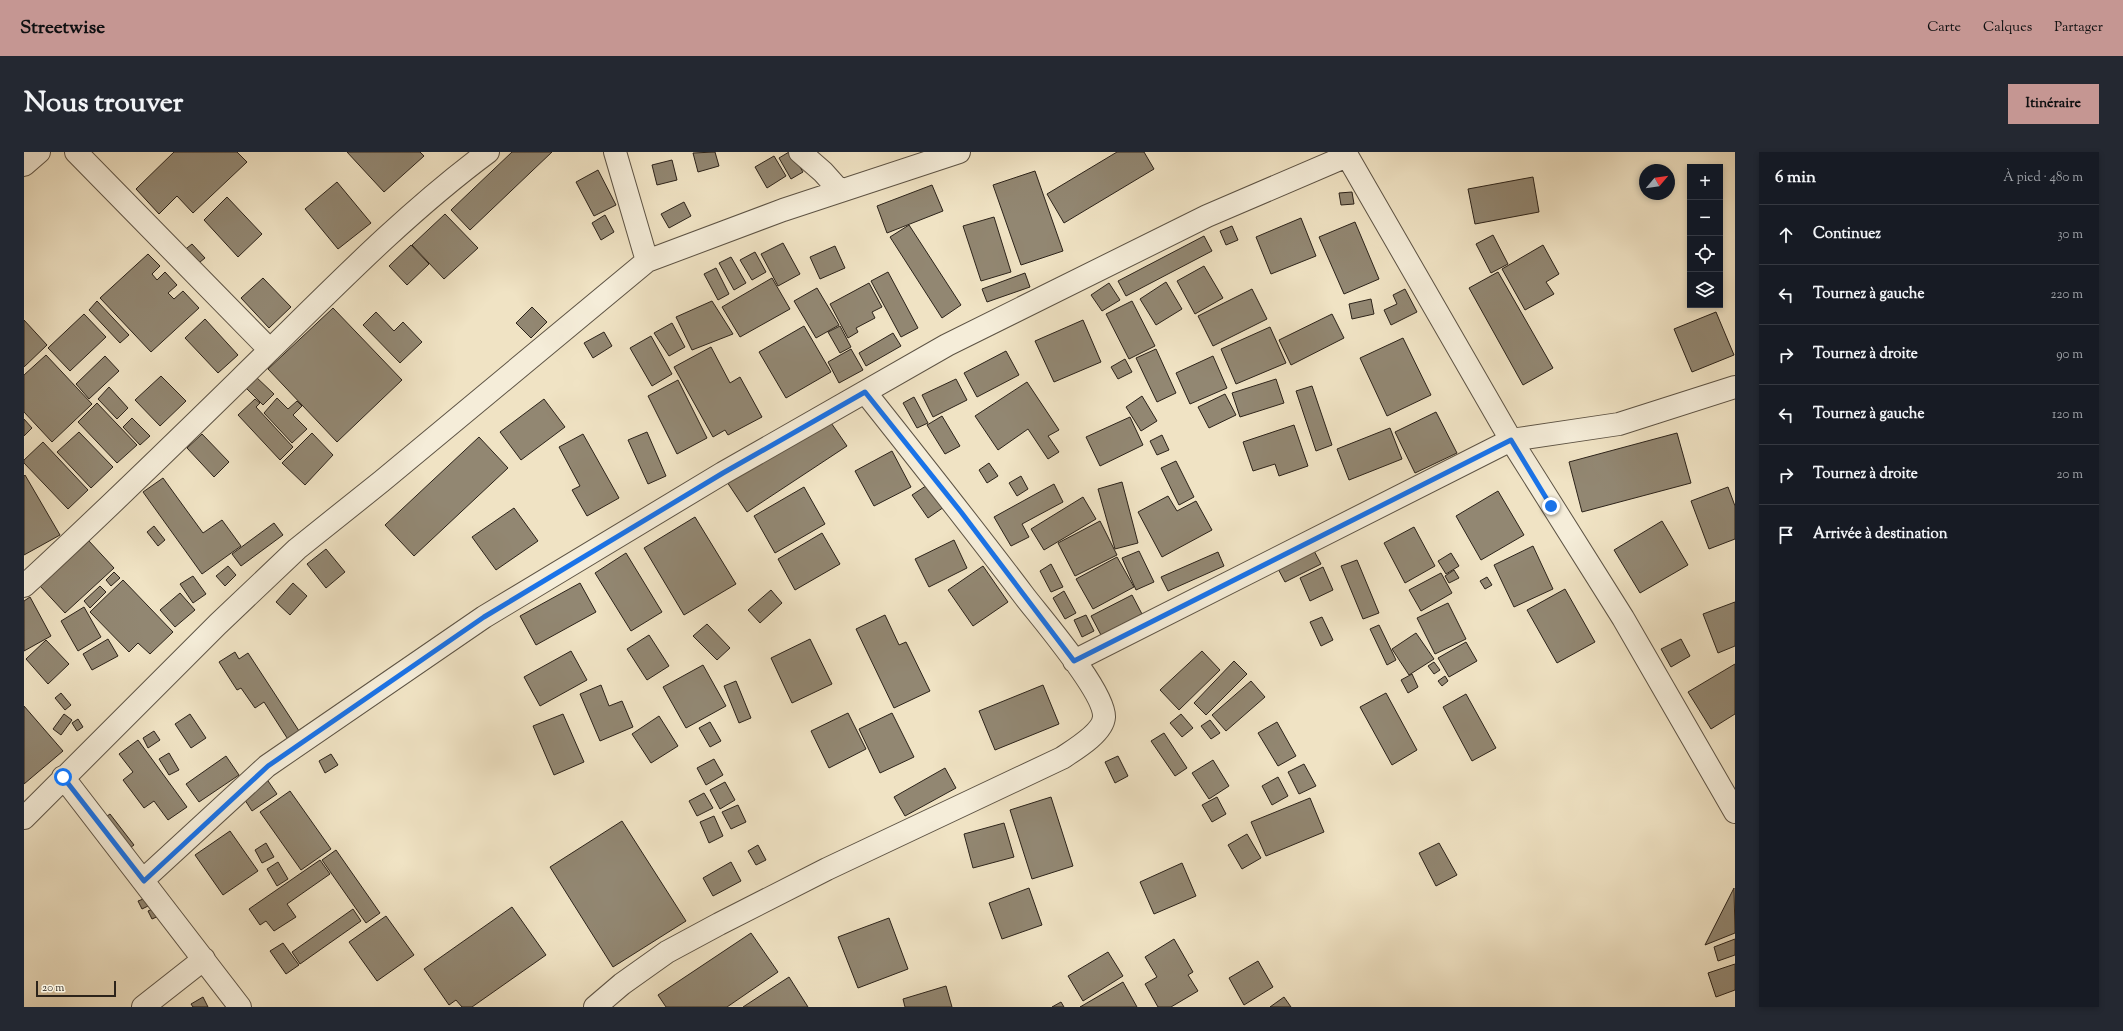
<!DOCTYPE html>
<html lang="fr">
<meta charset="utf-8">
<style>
:root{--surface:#171b24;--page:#242831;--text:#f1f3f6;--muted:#9ea1a6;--line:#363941;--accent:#c59692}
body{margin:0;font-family:"Sorts Mill Goudy",serif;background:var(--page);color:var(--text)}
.controls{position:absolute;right:12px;top:12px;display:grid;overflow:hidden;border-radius:0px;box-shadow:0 2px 6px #0003}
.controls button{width:36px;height:36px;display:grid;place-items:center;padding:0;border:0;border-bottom:1px solid var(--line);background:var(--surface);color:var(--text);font:20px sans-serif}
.compass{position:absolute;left:1615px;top:12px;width:36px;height:36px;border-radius:50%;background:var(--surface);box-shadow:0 2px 6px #0003;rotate:61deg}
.scale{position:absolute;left:12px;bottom:10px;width:80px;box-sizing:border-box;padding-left:4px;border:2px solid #2c231a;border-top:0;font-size:11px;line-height:14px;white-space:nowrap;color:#2c231a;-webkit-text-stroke:3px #f5edd9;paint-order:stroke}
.stop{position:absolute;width:12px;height:12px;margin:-9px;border:3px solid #1a73e8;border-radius:50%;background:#fff}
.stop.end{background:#1a73e8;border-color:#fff;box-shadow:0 1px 4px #0008}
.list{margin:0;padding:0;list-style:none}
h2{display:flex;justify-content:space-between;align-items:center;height:52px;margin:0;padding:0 16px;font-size:17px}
h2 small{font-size:13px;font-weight:400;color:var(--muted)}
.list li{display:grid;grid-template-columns:26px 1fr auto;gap:12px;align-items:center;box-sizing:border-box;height:60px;padding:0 16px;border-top:1px solid var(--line)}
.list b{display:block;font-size:15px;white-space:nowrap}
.list em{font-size:13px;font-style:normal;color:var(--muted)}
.icon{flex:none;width:22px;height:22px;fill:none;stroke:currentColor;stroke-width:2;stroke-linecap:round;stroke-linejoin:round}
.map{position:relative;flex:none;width:1711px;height:855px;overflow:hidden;border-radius:0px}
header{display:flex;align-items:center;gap:24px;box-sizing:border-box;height:56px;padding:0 20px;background:var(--accent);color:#111}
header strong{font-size:19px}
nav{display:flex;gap:22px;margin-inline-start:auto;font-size:14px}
.intro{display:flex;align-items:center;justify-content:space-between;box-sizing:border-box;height:96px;padding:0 24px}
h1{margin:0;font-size:28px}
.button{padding:10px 18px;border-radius:0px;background:var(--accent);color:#111;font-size:14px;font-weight:700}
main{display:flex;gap:24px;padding:0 24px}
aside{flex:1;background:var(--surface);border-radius:0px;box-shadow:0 2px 6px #0003}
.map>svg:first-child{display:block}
</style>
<header>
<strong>Streetwise</strong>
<nav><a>Carte</a><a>Calques</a><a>Partager</a></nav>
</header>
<div class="intro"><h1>Nous trouver</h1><a class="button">Itinéraire</a></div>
<main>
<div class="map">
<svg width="1711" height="855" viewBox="0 0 1711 855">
<rect width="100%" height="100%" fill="#f0e3c4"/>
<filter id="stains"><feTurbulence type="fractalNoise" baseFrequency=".005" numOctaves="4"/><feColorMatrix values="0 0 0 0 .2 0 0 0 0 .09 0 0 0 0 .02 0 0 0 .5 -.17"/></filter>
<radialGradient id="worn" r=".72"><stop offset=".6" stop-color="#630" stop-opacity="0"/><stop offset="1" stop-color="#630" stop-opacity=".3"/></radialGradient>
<path fill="#928772" stroke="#2c231a" d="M 150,0 L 213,0 L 223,10 L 169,61 L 153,44 L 135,62 L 112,37 Z
M 323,0 L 396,0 L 400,4 L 360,40 Z
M 488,0 L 528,0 L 446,78 L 427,58 Z
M 691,0 L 695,14 L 674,20 L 669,1 Z
M 765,0 L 767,0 L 779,20 L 767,27 L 755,6 Z
M 1093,0 L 1120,0 L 1130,17 L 1040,71 L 1023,42 Z
M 750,4 L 762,24 L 743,36 L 731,15 Z
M 648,8 L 653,28 L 633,33 L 628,13 Z
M 574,18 L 592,53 L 570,64 L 552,30 Z
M 1011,19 L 1039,99 L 997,113 L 969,33 Z
M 1509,25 L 1515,60 L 1451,72 L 1444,37 Z
M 313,30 L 347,71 L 314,97 L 281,57 Z
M 908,33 L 919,59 L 863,81 L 853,54 Z
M 1328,40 L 1330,52 L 1317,53 L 1315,41 Z
M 203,45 L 238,82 L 214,105 L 180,68 Z
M 660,50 L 667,64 L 645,76 L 637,62 Z
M 421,62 L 454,96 L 420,127 L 388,93 Z
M 581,63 L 590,80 L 577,88 L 568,71 Z
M 970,65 L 987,120 L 957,129 L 939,74 Z
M 1277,66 L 1292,104 L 1247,122 L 1232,85 Z
M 1331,70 L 1355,127 L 1320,142 L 1295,85 Z
M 885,73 L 937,153 L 918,166 L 866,85 Z
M 1208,74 L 1214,88 L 1202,93 L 1196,79 Z
M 1469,83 L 1484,112 L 1467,121 L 1452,92 Z
M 1180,84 L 1188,99 L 1102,144 L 1094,129 Z
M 759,91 L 776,122 L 754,134 L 737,102 Z
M 168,92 L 181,106 L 171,114 L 158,100 Z
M 387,93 L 405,112 L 383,133 L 365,114 Z
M 1519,93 L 1535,122 L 1522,130 L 1530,142 L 1501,158 L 1478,117 Z
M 811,94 L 821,116 L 796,127 L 786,105 Z
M 731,100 L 742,120 L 728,128 L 716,108 Z
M 124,102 L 136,114 L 128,122 L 133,128 L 141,120 L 153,133 L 144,141 L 150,147 L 159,139 L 175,156 L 127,200 L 76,146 Z
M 707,105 L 722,131 L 710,138 L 695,111 Z
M 1180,114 L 1199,146 L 1171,162 L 1153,129 Z
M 692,116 L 705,142 L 694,148 L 680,122 Z
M 864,120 L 894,176 L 877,185 L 847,129 Z
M 1474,120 L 1529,216 L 1499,233 L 1445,136 Z
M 1001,121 L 1006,135 L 963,150 L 958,137 Z
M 239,126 L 267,155 L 245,176 L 217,146 Z
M 748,126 L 766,157 L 716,185 L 698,155 Z
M 1142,130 L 1158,157 L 1132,173 L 1116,147 Z
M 845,131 L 858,155 L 848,160 L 851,166 L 832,176 L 834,180 L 824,186 L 806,152 Z
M 1085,131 L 1096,148 L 1078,159 L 1067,143 Z
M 793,136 L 815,173 L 792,186 L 770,149 Z
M 1228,137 L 1243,167 L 1189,194 L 1174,164 Z
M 1381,137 L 1393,160 L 1367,173 L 1360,158 L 1373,152 L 1369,143 Z
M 1347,147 L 1350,162 L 1328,167 L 1325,152 Z
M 73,149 L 105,183 L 96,191 L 65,158 Z
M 688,149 L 709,182 L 668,198 L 652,165 Z
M 1108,149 L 1131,194 L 1105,207 L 1082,162 Z
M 508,155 L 523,170 L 507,186 L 492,171 Z
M 309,156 L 378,228 L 313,290 L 244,217 Z
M 352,160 L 370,179 L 379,170 L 398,190 L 376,211 L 339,173 Z
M 1692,160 L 1710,203 L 1668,220 L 1650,177 Z
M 60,162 L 82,185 L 46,219 L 24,196 Z
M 1308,162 L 1320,186 L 1267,213 L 1255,188 Z
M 181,167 L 214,203 L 194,221 L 161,186 Z
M 0,168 L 23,193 L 0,215 Z
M 1059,168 L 1077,210 L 1030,230 L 1011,189 Z
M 648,171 L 661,195 L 645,204 L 630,181 Z
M 780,174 L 807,220 L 762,246 L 735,200 Z
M 816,174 L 827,195 L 816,201 L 804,180 Z
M 1246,175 L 1262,211 L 1212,232 L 1197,197 Z
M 580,180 L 588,194 L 569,206 L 560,191 Z
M 869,181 L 877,194 L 842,214 L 835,201 Z
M 627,184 L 648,222 L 628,234 L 606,196 Z
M 1379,186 L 1407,243 L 1363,264 L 1336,206 Z
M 687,195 L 706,231 L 716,225 L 738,265 L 704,283 L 701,278 L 689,285 L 650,215 Z
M 827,197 L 839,218 L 815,231 L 804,210 Z
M 1132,197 L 1152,241 L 1133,250 L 1112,206 Z
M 982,199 L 995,223 L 953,245 L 940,221 Z
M 22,203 L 68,252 L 28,290 L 0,260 L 0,223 Z
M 81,204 L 95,219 L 65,247 L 52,232 Z
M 1189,204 L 1203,236 L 1166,252 L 1152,221 Z
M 1101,207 L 1108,220 L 1094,227 L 1087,215 Z
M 137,224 L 162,249 L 136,274 L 111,248 Z
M 231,224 L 250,242 L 239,253 L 221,235 Z
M 932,227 L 943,248 L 909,265 L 898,243 Z
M 1252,227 L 1260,251 L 1216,265 L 1208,241 Z
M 654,228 L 683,286 L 653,302 L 624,244 Z
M 1003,230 L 1035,278 L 1024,284 L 1035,300 L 1024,307 L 1004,277 L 974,298 L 951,264 Z
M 1288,234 L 1308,293 L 1292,299 L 1272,239 Z
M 85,235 L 104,256 L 93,267 L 74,247 Z
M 1201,242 L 1212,263 L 1185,276 L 1174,255 Z
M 1118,244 L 1133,269 L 1117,279 L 1102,255 Z
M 890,245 L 904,271 L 893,276 L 879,251 Z
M 253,246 L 264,257 L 273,249 L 278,254 L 269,263 L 283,277 L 268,291 L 240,261 Z
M 231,247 L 236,251 L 232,255 L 269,295 L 256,308 L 214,263 Z
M 520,247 L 541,275 L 497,308 L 476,280 Z
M 73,251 L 113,293 L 93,311 L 54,270 Z
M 1412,260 L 1433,301 L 1391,321 L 1371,280 Z
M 918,264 L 936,294 L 921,302 L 903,273 Z
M 803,265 L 823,294 L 723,360 L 703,330 Z
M 1106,265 L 1119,293 L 1076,314 L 1062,285 Z
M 108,266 L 126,284 L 116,293 L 99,275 Z
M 0,267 L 8,276 L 0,284 Z
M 1270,273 L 1284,314 L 1255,324 L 1251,312 L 1229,319 L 1219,290 Z
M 1366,276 L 1378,307 L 1325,328 L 1313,297 Z
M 55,280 L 89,315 L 67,336 L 33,300 Z
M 623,280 L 642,324 L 624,332 L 604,288 Z
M 288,281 L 309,303 L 281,333 L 258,311 Z
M 1653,281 L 1667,331 L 1558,360 L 1545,310 Z
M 178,282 L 205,310 L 190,325 L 163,296 Z
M 559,282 L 595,346 L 563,364 L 548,338 L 556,334 L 535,295 Z
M 1138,283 L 1145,298 L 1133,303 L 1126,289 Z
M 455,285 L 484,316 L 390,404 L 361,373 Z
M 19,290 L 64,338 L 44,357 L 0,311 L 0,308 Z
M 868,299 L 887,335 L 850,354 L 831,319 Z
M 1152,309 L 1170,345 L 1155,353 L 1137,316 Z
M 965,311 L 974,324 L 963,331 L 955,318 Z
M 1,323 L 36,383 L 0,403 L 0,324 Z
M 997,324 L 1004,337 L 993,344 L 985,331 Z
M 139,326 L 179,381 L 198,368 L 217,394 L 178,422 L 119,340 Z
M 908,330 L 923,353 L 904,366 L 888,343 Z
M 1098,330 L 1114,391 L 1091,397 L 1074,337 Z
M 1030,332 L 1039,350 L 998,372 L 1005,385 L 987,394 L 970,365 Z
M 780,335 L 801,372 L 751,401 L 730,364 Z
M 1704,335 L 1711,354 L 1711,387 L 1685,397 L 1667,349 Z
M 1474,339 L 1500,383 L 1457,408 L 1432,364 Z
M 1144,344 L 1153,359 L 1172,349 L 1188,378 L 1138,405 L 1114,360 Z
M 1059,345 L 1072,367 L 1020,398 L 1007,377 Z
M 490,356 L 514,389 L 472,418 L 448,385 Z
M 671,365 L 712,432 L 660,463 L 620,396 Z
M 1076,369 L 1093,403 L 1051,424 L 1034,391 Z
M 1638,369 L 1664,413 L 1616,441 L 1590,398 Z
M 250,371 L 259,383 L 217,414 L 208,402 Z
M 130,374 L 141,388 L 134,394 L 123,380 Z
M 1390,375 L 1411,414 L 1381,431 L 1360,391 Z
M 798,381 L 816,412 L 771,438 L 754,407 Z
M 930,388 L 943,416 L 905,435 L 891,407 Z
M 65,389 L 90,416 L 41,461 L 16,434 Z
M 1509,394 L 1529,437 L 1490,455 L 1470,413 Z
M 1288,395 L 1297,412 L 1261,430 L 1252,413 Z
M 302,397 L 321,420 L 302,436 L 283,412 Z
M 1115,399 L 1130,430 L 1112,438 L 1098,406 Z
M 1194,400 L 1200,414 L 1144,439 L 1137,425 Z
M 602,401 L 638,460 L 607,479 L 571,421 Z
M 1427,401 L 1435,414 L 1422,422 L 1414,409 Z
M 1093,405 L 1110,435 L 1069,457 L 1052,427 Z
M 1333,408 L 1355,461 L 1339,467 L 1317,414 Z
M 1027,412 L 1039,435 L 1027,440 L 1016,419 Z
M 204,414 L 212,423 L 201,434 L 192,424 Z
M 959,414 L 984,450 L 949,474 L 924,438 Z
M 1299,415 L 1309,438 L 1286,449 L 1276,426 Z
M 1430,418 L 1435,426 L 1425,431 L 1421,424 Z
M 90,420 L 96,426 L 87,434 L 82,428 Z
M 1417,421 L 1428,441 L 1397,459 L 1385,438 Z
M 169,424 L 182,442 L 169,451 L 156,432 Z
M 1463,425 L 1468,433 L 1461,437 L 1456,429 Z
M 99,428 L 149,480 L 126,502 L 114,491 L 105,500 L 66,460 Z
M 269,431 L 283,444 L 266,463 L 252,450 Z
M 556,431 L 572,460 L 512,493 L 496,464 Z
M 76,434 L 82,440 L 66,456 L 60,449 Z
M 1541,437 L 1571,490 L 1533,511 L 1503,458 Z
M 747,438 L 758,451 L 736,471 L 724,458 Z
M 1040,439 L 1052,461 L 1041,467 L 1029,446 Z
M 156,441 L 171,458 L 151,475 L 136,458 Z
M 1108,443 L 1118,462 L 1077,483 L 1067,464 Z
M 6,445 L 27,484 L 0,499 L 0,449 Z
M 1711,450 L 1711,494 L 1694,501 L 1679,462 Z
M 1424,451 L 1442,487 L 1411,502 L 1393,466 Z
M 60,455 L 77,485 L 54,499 L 37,469 Z
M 861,463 L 875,493 L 882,490 L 906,539 L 870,556 L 832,477 Z
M 1062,463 L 1070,479 L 1058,485 L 1050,468 Z
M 1298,465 L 1309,488 L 1297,494 L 1286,470 Z
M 683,472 L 706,496 L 693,508 L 669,484 Z
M 1355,473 L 1372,508 L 1363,513 L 1346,477 Z
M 1392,481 L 1410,507 L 1385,523 L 1368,497 Z
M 625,483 L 645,514 L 623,528 L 603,497 Z
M 84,487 L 94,504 L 68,518 L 59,502 Z
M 786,487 L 808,532 L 768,551 L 747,506 Z
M 1657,487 L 1666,504 L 1647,515 L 1637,497 Z
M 22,488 L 45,512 L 24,532 L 2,507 Z
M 1442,490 L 1453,509 L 1425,525 L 1414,506 Z
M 547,499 L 563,528 L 516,554 L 500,525 Z
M 1178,499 L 1196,518 L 1155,558 L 1136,538 Z
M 211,500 L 215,507 L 224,501 L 277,582 L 265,589 L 240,550 L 231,556 L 217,536 L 213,538 L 195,510 Z
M 1210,509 L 1223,522 L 1182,563 L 1170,551 Z
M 1410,510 L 1416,518 L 1410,522 L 1404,514 Z
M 1711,512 L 1711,562 L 1687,577 L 1664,540 Z
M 679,513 L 702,554 L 662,576 L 639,535 Z
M 1388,522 L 1394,535 L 1384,541 L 1377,528 Z
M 1421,524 L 1424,529 L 1418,534 L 1414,529 Z
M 712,529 L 727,566 L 715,571 L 700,534 Z
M 1227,529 L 1241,545 L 1202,579 L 1188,563 Z
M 577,533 L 585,554 L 598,549 L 609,575 L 576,589 L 556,542 Z
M 1019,533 L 1035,572 L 971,598 L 955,559 Z
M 37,541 L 47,553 L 41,558 L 31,546 Z
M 1362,541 L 1393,598 L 1368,613 L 1336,555 Z
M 1442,542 L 1472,596 L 1448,609 L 1419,555 Z
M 0,554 L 39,599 L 0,632 Z
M 824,561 L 842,597 L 805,616 L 787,579 Z
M 868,561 L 890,605 L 856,621 L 835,577 Z
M 40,562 L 48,568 L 37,583 L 29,577 Z
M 166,562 L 182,586 L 167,596 L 151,572 Z
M 539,562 L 560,610 L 530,623 L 509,574 Z
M 1157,562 L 1169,576 L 1158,585 L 1146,571 Z
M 635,564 L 654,594 L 627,611 L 608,582 Z
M 54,567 L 59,575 L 53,579 L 48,571 Z
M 1186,568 L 1196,581 L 1187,587 L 1177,574 Z
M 686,570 L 697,589 L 686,595 L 675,576 Z
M 1253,570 L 1272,604 L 1254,614 L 1234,581 Z
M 130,579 L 136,588 L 124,596 L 119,586 Z
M 1140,581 L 1163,616 L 1151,624 L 1127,589 Z
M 114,588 L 163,655 L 144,668 L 130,649 L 120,656 L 99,628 L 109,620 L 95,602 Z
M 145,601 L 155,618 L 145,623 L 135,607 Z
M 307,602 L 314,613 L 301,621 L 295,609 Z
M 202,604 L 215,623 L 175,650 L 162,632 Z
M 1094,604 L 1104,624 L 1091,631 L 1081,610 Z
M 690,607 L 699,623 L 682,633 L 673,616 Z
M 1189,608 L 1205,634 L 1185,647 L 1168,621 Z
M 1280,612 L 1292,634 L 1275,642 L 1264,620 Z
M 921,616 L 932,636 L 881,664 L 870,645 Z
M 1254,625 L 1264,644 L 1248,653 L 1238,634 Z
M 242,626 L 253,642 L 228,659 L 217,642 Z
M 701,630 L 711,648 L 696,657 L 686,638 Z
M 266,639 L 307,697 L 277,718 L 236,660 Z
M 680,641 L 689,656 L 673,664 L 665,649 Z
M 1027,645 L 1049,714 L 1008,727 L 986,658 Z
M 1193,645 L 1202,662 L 1188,670 L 1178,653 Z
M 1286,646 L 1300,680 L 1242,704 L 1227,670 Z
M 714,653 L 722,670 L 707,677 L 698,660 Z
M 86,662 L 110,693 L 100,700 L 76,669 Z
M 690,664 L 699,684 L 685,691 L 676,670 Z
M 598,669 L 662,769 L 589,815 L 526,715 Z
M 980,671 L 990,705 L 949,716 L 940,682 Z
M 206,679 L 234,719 L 199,743 L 171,703 Z
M 1223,682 L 1237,706 L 1218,717 L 1204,693 Z
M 242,691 L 250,705 L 238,711 L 231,698 Z
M 1415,691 L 1433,723 L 1412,734 L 1395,701 Z
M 734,693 L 742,708 L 732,713 L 724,699 Z
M 312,698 L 356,761 L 342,771 L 298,708 Z
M 296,708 L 306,722 L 263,752 L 272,765 L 250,779 L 242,769 L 236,773 L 225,757 Z
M 254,710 L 264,727 L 253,734 L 243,717 Z
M 707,710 L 717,729 L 689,744 L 679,726 Z
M 1158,711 L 1172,744 L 1130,762 L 1116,730 Z
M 1005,736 L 1018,773 L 978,787 L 965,751 Z
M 1710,736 L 1711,781 L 1681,793 Z
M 122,746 L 126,753 L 118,757 L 114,749 Z
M 133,755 L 137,763 L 128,767 L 124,759 Z
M 488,755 L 522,803 L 448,855 L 438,855 L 432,848 L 425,853 L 400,817 Z
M 329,757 L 337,769 L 276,812 L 268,800 Z
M 362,764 L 390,803 L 353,829 L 325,790 Z
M 865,766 L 884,817 L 834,836 L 814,785 Z
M 727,781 L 754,820 L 703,855 L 642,855 L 634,843 Z
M 1150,787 L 1169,820 L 1164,823 L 1174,839 L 1147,855 L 1134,855 L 1121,832 L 1133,825 L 1121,805 Z
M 1711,787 L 1711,803 L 1694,809 L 1690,795 Z
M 259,791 L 275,813 L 262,822 L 246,799 Z
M 1084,800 L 1099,824 L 1059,849 L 1044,824 Z
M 1234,809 L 1249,835 L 1220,853 L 1205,826 Z
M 1711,812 L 1711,838 L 1692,845 L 1684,821 Z
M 765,825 L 784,855 L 719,855 Z
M 1099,830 L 1113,855 L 1056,855 Z
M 922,834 L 928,855 L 881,855 L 879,847 Z
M 179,845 L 184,855 L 169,855 L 167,852 Z
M 1260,845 L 1267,855 L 1246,855 Z
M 1037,850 L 1040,855 L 1028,855 Z"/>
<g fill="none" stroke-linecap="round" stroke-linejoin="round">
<g stroke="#5d5344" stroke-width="24">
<path id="minor" d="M 52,0 L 246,198
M 591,0 L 623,109
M 776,0 L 799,20 L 816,39
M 1321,0 L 1487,288 L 1599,466 L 1711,660
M 0,13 L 15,0
M 0,434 C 85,356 166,276 249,195 C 318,127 386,58 464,0
M 1050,509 L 1487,288 L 1595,272 L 1711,235
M 39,625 L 216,855
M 0,666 L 194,472 L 273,397 L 358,329 L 623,109 L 759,58 L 935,0
M 119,728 L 243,614 L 460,465 L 699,321 L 923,193 L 1183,64 L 1323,4
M 119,855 L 180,807
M 571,855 L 598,832 L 643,800 L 695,772 L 803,717 L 1038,606 C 1050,598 1079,581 1080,565 C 1081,540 1018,467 1001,445 C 949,376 895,308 841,240"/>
</g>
<use href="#minor" stroke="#f5edd9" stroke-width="22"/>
</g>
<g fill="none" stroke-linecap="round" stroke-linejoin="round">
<path stroke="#1a73e8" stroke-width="5" d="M 39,625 L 120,729 L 244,614 L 460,465 L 699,321 L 841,240 L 937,360 L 1050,509 L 1487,288 L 1527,354"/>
</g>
<rect width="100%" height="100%" filter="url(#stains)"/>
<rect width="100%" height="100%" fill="url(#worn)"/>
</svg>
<div class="controls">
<button>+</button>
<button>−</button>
<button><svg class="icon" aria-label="locate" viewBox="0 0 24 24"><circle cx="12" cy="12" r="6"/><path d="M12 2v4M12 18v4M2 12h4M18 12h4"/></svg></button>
<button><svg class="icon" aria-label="layers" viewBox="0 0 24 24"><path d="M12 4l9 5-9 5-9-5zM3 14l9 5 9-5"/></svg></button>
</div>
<svg class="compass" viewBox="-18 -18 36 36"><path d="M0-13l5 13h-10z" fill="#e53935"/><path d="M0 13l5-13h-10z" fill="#9ea1a6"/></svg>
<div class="scale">20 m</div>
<div class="stop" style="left:39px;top:625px"></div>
<div class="stop end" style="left:1527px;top:354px"></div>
</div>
<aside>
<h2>6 min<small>À pied · 480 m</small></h2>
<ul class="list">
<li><svg class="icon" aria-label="ahead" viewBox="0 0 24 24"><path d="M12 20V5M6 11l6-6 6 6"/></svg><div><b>Continuez</b></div><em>30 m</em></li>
<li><svg class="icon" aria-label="left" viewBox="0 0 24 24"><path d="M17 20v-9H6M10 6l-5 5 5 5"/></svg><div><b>Tournez à gauche</b></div><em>220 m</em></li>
<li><svg class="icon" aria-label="right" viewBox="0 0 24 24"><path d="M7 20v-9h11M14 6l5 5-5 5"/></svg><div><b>Tournez à droite</b></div><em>90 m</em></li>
<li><svg class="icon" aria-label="left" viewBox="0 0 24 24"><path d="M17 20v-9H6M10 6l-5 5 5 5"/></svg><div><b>Tournez à gauche</b></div><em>120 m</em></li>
<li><svg class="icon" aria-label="right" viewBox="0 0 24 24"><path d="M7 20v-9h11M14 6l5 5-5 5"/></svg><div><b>Tournez à droite</b></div><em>20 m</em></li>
<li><svg class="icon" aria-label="arrive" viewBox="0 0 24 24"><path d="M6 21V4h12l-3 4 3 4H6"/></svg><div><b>Arrivée à destination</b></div></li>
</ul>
</aside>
</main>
